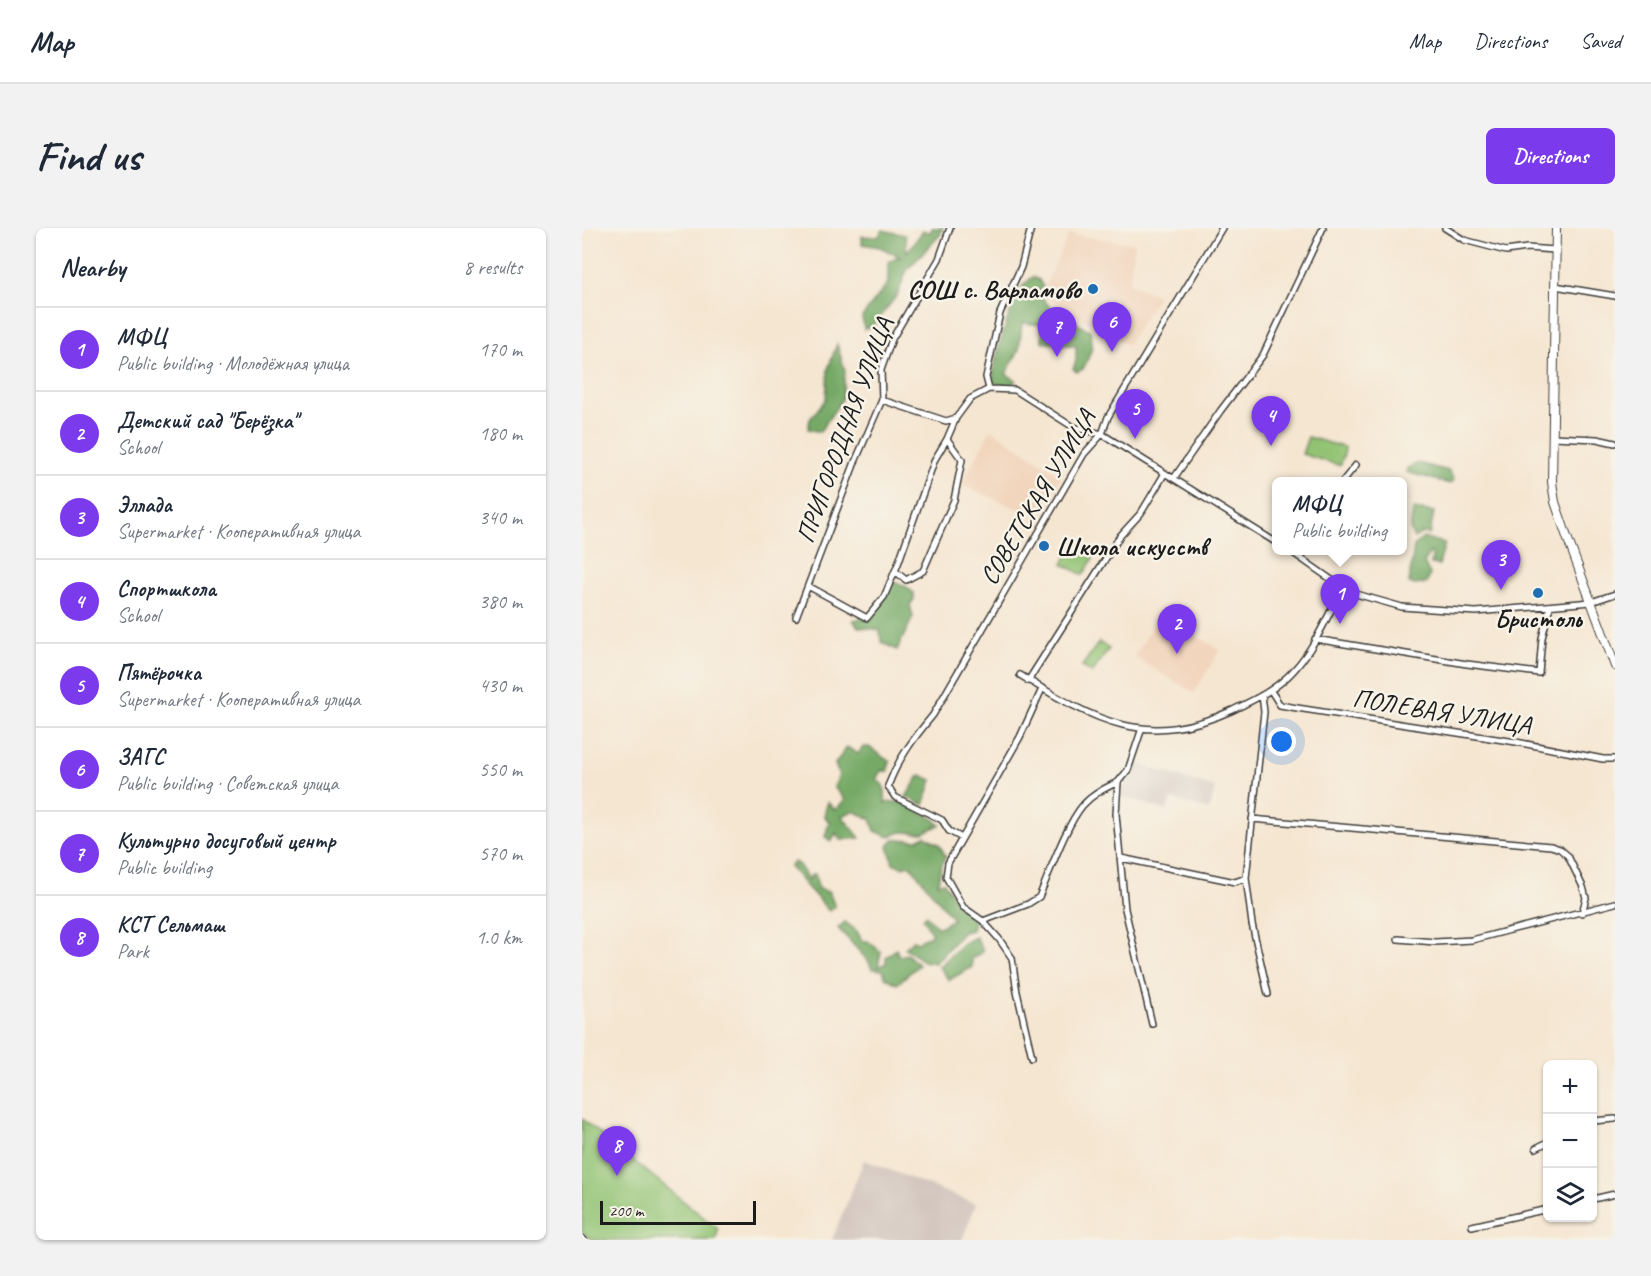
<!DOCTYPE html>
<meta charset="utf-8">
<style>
:root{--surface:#fff;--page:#f2f2f3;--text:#1f2937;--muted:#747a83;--line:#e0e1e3;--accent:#7c3aed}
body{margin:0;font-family:Caveat,sans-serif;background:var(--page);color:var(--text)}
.controls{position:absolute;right:18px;bottom:18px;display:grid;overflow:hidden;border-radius:9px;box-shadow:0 2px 4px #0004}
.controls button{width:54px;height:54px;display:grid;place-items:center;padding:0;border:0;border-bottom:2px solid var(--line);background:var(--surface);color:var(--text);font:30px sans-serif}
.scale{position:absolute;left:18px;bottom:15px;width:156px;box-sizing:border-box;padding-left:6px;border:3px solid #1c1c1c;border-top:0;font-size:16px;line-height:21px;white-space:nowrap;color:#1c1c1c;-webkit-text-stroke:4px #f7f3e8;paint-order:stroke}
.you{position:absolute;left:700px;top:514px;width:21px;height:21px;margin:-15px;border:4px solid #fff;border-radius:50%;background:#1a73e8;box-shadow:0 0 0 9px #1a73e833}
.badge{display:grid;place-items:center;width:39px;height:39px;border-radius:50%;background:var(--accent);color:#fff;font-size:20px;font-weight:700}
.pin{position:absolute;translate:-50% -50px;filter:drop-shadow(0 2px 3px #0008)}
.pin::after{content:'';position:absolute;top:32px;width:21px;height:18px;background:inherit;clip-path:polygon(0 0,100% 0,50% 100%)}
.popup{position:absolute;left:690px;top:249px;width:135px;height:78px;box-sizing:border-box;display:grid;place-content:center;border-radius:9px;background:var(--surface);filter:drop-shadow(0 2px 4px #0005);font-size:20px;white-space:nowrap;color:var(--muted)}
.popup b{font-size:22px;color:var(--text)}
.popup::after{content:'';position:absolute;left:50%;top:100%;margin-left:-12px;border:12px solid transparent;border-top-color:var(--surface)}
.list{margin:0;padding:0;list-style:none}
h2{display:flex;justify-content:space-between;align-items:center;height:78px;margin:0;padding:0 24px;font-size:26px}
h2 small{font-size:20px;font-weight:400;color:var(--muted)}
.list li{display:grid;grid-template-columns:39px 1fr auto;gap:18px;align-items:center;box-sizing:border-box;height:84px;padding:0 24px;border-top:2px solid var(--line)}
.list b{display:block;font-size:22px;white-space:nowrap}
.list p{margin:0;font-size:20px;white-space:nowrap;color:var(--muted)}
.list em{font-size:20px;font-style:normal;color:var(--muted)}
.icon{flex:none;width:33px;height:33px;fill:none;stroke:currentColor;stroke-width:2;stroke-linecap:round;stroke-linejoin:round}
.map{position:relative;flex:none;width:1033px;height:1012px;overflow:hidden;border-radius:9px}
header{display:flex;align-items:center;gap:36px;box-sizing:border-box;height:84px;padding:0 30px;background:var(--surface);border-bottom:2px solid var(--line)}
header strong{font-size:28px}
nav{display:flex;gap:33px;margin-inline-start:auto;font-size:21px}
.intro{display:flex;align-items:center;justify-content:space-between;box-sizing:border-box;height:144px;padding:0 36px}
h1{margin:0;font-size:42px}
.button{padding:15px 27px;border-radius:9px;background:var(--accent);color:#fff;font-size:21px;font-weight:700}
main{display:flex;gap:36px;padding:0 36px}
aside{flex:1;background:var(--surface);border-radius:9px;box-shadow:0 2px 4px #0004}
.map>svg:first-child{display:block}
</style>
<header>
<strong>Map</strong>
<nav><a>Map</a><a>Directions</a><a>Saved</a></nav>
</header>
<div class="intro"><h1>Find us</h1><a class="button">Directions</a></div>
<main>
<aside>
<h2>Nearby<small>8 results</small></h2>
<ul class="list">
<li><span class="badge">1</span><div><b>МФЦ</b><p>Public building · Молодёжная улица</p></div><em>170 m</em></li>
<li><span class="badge">2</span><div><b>Детский сад &quot;Берёзка&quot;</b><p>School</p></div><em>180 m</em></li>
<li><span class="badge">3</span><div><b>Эллада</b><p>Supermarket · Кооперативная улица</p></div><em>340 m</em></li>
<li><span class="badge">4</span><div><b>Спортшкола</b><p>School</p></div><em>380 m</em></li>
<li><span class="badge">5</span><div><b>Пятёрочка</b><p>Supermarket · Кооперативная улица</p></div><em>430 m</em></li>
<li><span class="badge">6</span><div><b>ЗАГС</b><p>Public building · Советская улица</p></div><em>550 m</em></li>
<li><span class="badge">7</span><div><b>Культурно досуговый центр</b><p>Public building</p></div><em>570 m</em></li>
<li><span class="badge">8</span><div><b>КСТ Сельмаш</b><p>Park</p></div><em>1.0 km</em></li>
</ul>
</aside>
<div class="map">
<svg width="1033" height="1012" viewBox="0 0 1033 1012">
<rect width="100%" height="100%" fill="#f7f3e8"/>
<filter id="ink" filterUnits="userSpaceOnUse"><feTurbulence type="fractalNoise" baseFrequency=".0167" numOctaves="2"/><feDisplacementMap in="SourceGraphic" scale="12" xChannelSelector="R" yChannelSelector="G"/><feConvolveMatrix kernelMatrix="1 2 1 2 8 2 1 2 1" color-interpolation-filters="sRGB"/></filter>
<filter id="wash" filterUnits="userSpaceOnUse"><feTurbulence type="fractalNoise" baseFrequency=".008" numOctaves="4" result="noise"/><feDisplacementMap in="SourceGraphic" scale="24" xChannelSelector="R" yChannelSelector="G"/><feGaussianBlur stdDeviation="1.35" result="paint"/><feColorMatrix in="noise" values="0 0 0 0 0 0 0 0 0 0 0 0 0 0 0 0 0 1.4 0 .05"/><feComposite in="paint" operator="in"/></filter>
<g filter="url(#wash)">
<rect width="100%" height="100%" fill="#f5e6d1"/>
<path fill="#f2d5bd" d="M 487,6 L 553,16 L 547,55 L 576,68 L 545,117 L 459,67 Z
M 409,201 L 480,248 L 456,289 L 379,257 Z
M 578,386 L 638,422 L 612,465 L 552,429 Z"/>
<path fill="#cfc1ba" d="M 551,534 L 633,560 L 627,582 L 589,571 L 585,583 L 539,568 Z
M 282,932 L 394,976 L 380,1012 L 250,1012 Z"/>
<path fill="#92c373" stroke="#577048" stroke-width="1.5" d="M 726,209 L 762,219 L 763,222 L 759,236 L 756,237 L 720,226 Z
M 491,318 L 512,329 L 501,347 L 481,336 Z
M 517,414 L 527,421 L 510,445 L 500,438 Z
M 0,891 L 136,1001 L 134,1012 L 10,1012 L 0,1004 Z"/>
<path fill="#75a965" stroke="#486240" stroke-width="1.5" d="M 350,0 L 361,0 L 358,7 L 325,42 L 316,66 L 291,98 L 282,101 L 280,89 L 306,55 L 306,34 L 318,29 L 298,19 L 280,16 L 280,8 L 296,9 L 301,2 L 323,7 L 325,24 L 341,3 L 349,4 Z
M 451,49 L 457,52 L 461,59 L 456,65 L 469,80 L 488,89 L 497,97 L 508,102 C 513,118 508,127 501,141 L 495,144 L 491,141 L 494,133 L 494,118 L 460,114 L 460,97 L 440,95 L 437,122 L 424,146 L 434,152 L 428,159 L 411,155 C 409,137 429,75 440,59 C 443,55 447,52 451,49 Z
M 255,116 L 263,143 L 260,171 L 238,204 L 226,201 L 228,191 L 244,171 L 246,141 Z
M 836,235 L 867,243 L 872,252 L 868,256 L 824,244 L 825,240 Z
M 831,281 L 852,284 L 848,306 L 840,305 L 832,310 L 828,302 Z
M 841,310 L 863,315 L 857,337 L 849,336 L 850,328 L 848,324 L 842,335 L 848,346 L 845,355 L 833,357 L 827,355 C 828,341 831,332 832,318 Z
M 310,354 L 322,357 L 332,365 L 332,371 L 328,377 L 331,389 L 315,422 L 299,414 L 298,402 L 276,399 L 271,392 C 294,390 302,374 310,354 Z
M 265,519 L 276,526 L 281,519 L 287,519 L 308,534 L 305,544 L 300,542 L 294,551 C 304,558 304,563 303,575 L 317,573 L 349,589 L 358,597 L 341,605 L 318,604 L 307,609 L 293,603 L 289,591 L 271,583 L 260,588 L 278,610 L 258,612 L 254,605 L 249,613 L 243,609 L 247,594 L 242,587 L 246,574 L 253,582 L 263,572 L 252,559 L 257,547 L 253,536 Z
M 339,547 L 350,552 L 342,577 L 324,569 L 337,548 Z
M 343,608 L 357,616 L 364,629 L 359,639 L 356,655 L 362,654 L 380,682 L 393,691 L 390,702 L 381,704 L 353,735 L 341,733 L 323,720 L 331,712 L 336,714 L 350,706 L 341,690 L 344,687 L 356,700 L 371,691 L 328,637 L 320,639 L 311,635 L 306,618 L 312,611 L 335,612 Z
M 212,634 L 217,637 L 227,653 L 229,647 L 233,646 L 236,661 L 247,664 L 253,679 L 247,683 C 234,668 220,655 208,638 Z
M 263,694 L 275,703 L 280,713 L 286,713 L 299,724 L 296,739 L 304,735 L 304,729 L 314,721 L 317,728 L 325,726 L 337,737 L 315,756 L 303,749 L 301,742 L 290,741 L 287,734 L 256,700 Z
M 394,709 L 401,723 L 390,731 L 390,739 L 367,752 L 357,739 L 381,715 Z"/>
</g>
<g filter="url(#ink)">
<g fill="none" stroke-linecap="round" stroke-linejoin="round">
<g stroke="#3d3a37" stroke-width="8">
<path id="street" d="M 863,0 L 882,12 L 924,23 L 945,20 L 973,22
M 973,58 L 1033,68
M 407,161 L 433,162 L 491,199 L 520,206 L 695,315
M 300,172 L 364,193 L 374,190
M 971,209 L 1015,211 L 1033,215
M 592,250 L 639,182 L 681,127 L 741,0
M 760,254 L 774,237
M 707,322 L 767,364 L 820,379 L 894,384 L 1009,374 L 1033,366
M 313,343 L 324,352 L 341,343 L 372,272 L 380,232 L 365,211
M 226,358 L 285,390 L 302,369 L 316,336 L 353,231 L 365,211 L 374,190 L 388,171 L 407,161 L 404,149 L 418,85 L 439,39 L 449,0
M 214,389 L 273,234 L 300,172 L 299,142 L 310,111 L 357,31 L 368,0
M 733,411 L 885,436 L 957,445 L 960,410 L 968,378
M 438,447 C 514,493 563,522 651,482 C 674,471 695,461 712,442 C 733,419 746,387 761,359
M 446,453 L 538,308 L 559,285 L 583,245
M 689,463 L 698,477 L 715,480 L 934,514 L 1021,531 L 1033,531
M 680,467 L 682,484 L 664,650 L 670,696 L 686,766
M 560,500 L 546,542 L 536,554 L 534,586 L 543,681 L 570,796
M 670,591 L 969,618 L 978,621 L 986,628 L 1001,659 L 1004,670 L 1000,685
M 380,610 L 367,603 L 360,592 L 313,569 L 306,558 C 317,529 332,510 351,487 L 502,226 L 520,206 L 526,189 L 640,0
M 539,630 L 653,654 L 664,650
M 401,693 L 446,676 L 457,669 C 468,644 484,597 501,577 C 511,566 523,560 536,554
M 816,711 L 853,714 L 890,712 L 1033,675
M 450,829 L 435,764 L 430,730 L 417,711 L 401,693 L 381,679 L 364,649 L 366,635 L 438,509 L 460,461
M 1011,893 L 1033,891
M 954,920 L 966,914
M 1011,971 L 1033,966
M 890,998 L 966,981
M 0,1011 L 1,1012"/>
</g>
<g stroke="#3d3a37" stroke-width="10">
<path id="secondary" d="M 974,0 L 970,254 L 973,274 L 985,309 L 1033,438"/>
</g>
<use href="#street" stroke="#fff" stroke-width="5"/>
<use href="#secondary" stroke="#fff" stroke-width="8"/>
</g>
</g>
<g fill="#1f6fb2" stroke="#f7f3e8" stroke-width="2">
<circle cx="511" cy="61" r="6"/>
<circle cx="462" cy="318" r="6"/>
<circle cx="956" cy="365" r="6"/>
</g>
<g text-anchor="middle" stroke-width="5" stroke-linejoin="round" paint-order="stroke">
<g font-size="26" font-weight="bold" fill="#1c1c1c" stroke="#f7f3e8" text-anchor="end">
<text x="499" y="70">СОШ с. Варламово</text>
<text x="474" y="327" text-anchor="start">Школа искусств</text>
<text x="956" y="399" text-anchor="middle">Бристоль</text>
</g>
<g font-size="26" fill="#1c1c1c" stroke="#f7f3e8">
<text transform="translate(262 202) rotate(-70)" y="9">ПРИГОРОДНАЯ УЛИЦА</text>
<text transform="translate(455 269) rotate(-59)" y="9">СОВЕТСКАЯ УЛИЦА</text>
<text transform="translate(860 483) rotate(9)" y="9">ПОЛЕВАЯ УЛИЦА</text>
</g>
</g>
</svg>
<div class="controls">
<button>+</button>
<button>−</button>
<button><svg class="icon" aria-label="layers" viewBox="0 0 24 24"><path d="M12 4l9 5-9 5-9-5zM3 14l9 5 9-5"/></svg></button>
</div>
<div class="scale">200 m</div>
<div class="you"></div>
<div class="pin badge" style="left:758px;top:396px">1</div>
<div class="popup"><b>МФЦ</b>Public building</div>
<div class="pin badge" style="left:595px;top:426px">2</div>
<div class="pin badge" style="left:919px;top:362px">3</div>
<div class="pin badge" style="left:689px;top:218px">4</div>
<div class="pin badge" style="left:553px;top:211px">5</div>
<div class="pin badge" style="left:530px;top:124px">6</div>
<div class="pin badge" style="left:475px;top:129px">7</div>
<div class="pin badge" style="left:35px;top:948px">8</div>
</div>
</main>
